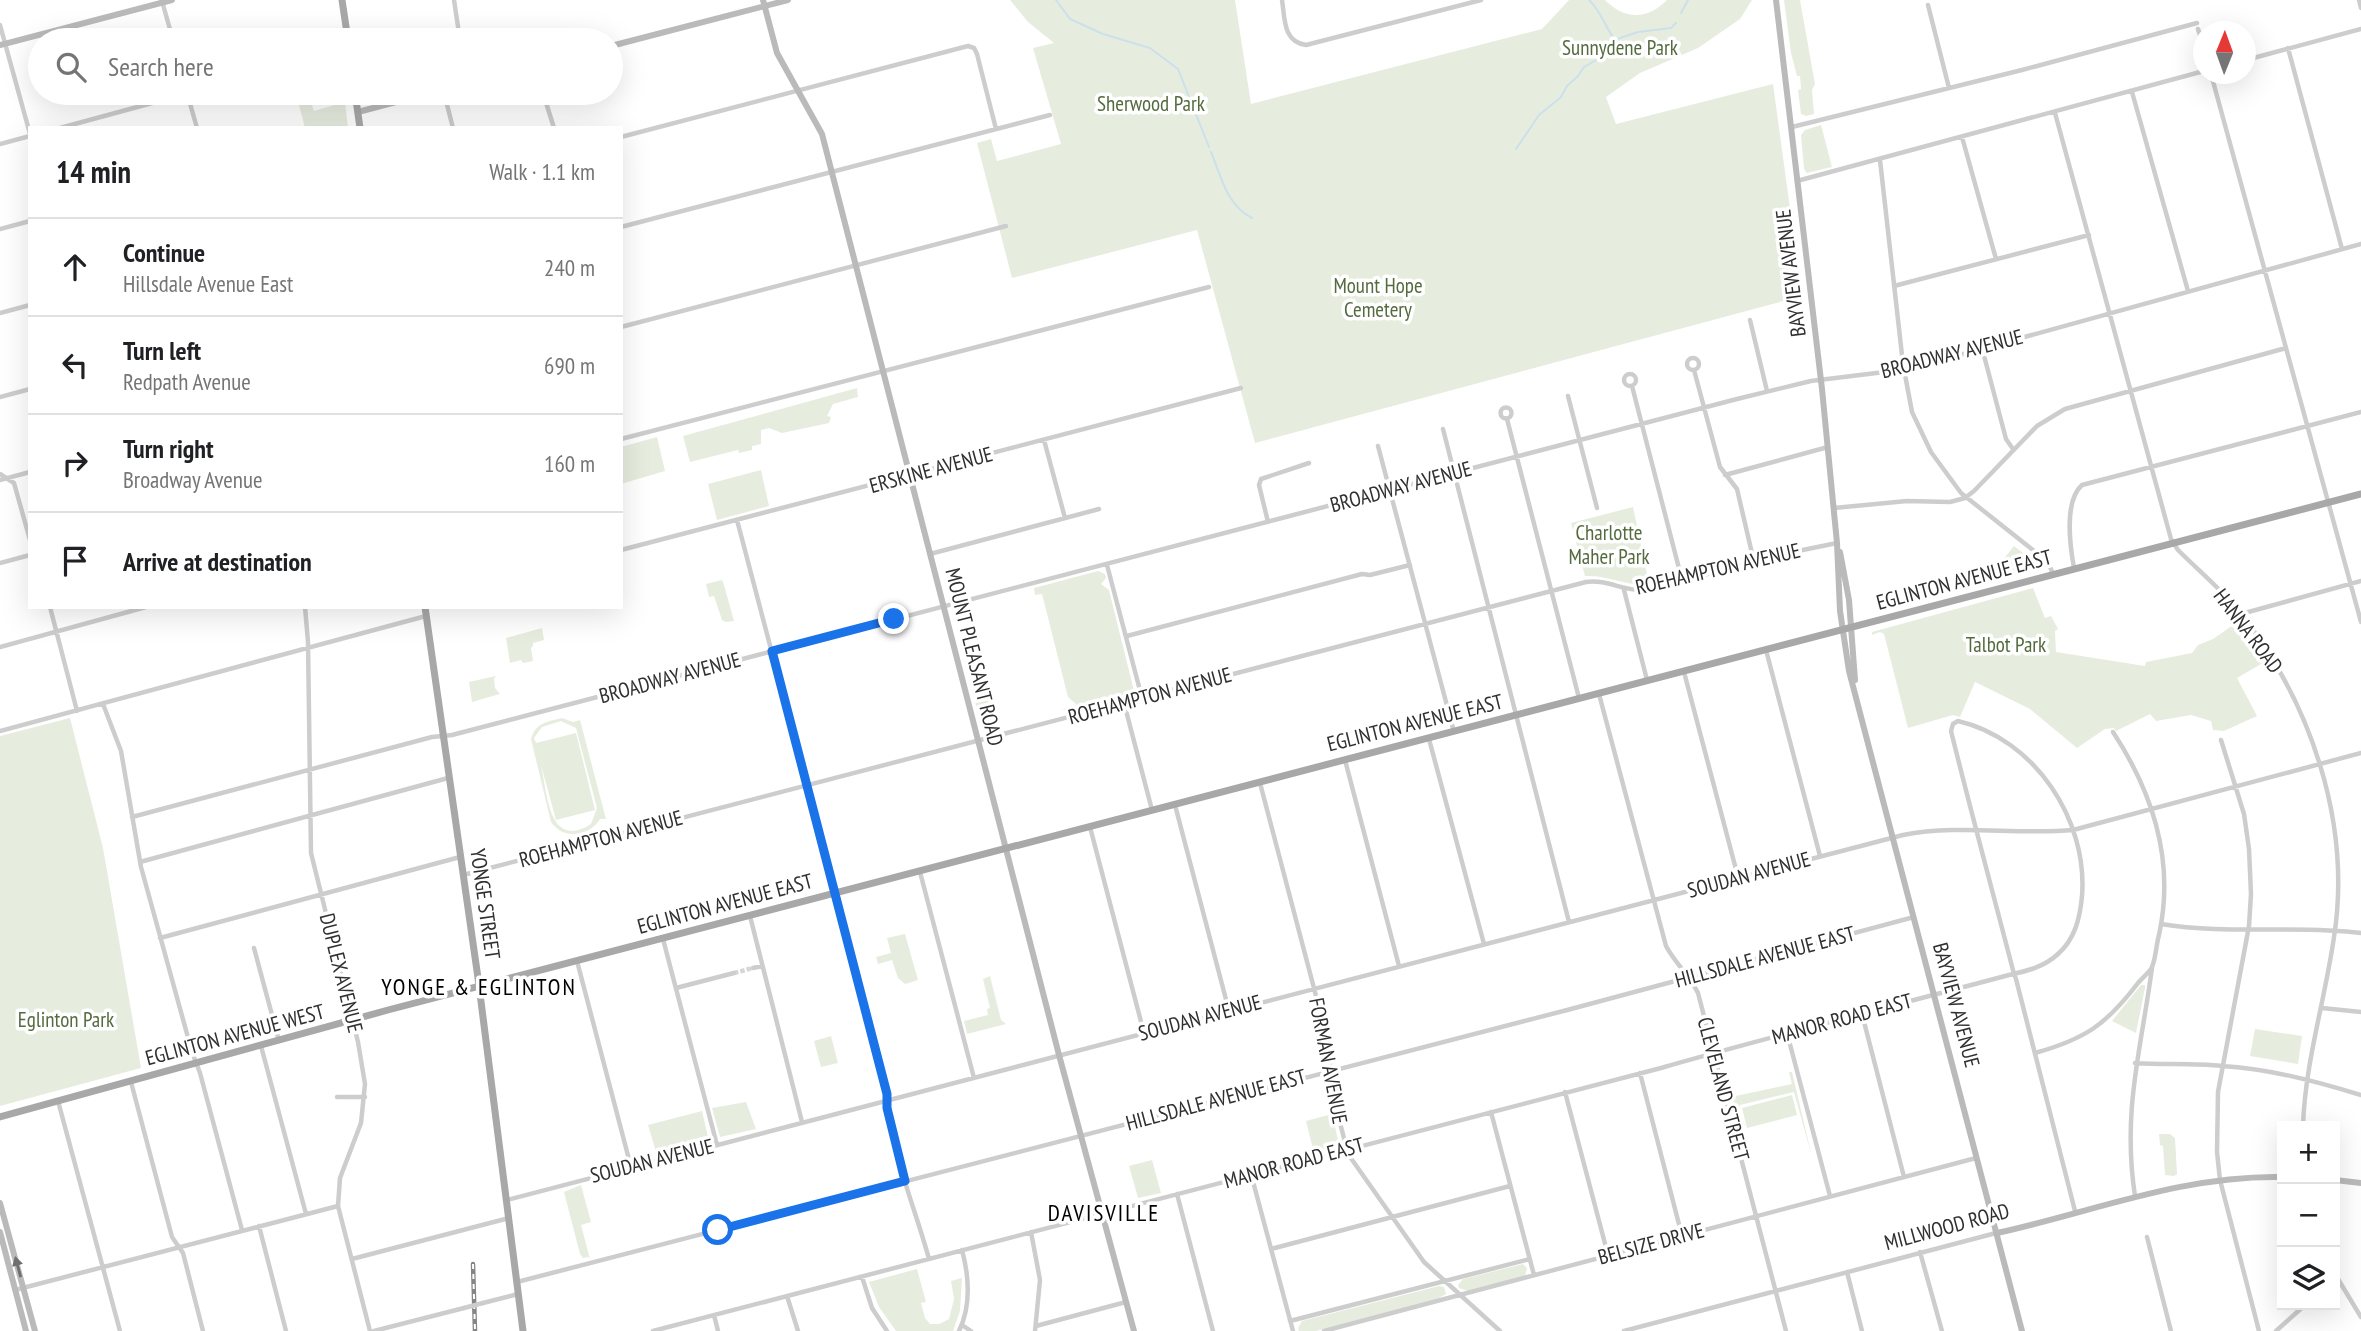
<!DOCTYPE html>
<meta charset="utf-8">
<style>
:root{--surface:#fff;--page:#f6f6f6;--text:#202124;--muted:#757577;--line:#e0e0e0}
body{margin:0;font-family:"PT Sans Narrow",sans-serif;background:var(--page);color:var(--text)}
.controls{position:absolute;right:21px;bottom:21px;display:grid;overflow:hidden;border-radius:0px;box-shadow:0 7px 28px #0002}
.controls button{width:63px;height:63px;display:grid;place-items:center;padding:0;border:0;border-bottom:2px solid var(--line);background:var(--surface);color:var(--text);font:35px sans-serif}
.compass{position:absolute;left:2193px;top:21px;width:63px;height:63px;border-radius:50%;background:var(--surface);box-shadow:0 7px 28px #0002;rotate:1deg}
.stop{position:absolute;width:21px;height:21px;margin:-16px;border:5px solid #1a73e8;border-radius:50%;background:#fff}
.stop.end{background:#1a73e8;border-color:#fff;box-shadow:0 2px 7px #0008}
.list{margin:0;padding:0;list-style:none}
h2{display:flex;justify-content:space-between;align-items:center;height:91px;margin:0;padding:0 28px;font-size:30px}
h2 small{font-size:23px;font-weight:400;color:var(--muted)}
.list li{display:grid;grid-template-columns:46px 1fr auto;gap:21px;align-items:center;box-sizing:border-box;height:98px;padding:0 28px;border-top:2px solid var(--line)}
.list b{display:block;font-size:26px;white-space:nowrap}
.list p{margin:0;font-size:23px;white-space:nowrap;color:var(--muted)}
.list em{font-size:23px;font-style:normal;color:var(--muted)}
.icon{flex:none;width:38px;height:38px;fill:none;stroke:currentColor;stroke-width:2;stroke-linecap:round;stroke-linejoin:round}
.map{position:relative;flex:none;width:2361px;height:1331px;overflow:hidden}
.search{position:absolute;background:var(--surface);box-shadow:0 7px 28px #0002;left:28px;top:28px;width:595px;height:77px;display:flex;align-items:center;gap:18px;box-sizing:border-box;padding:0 24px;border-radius:38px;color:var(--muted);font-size:26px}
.panel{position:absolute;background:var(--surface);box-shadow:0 7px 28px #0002;left:28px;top:126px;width:595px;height:483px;border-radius:0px}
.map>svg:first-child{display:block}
</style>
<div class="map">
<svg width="2361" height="1331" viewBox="0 0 2361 1331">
<rect width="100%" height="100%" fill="#fff"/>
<path fill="#e6eddf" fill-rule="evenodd" d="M 1010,0 L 1235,0 L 1251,104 L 1542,29 L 1569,0 L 1605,0 C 1625,20 1647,20 1667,0 L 1752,0 L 1740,19 L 1698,48 L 1640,73 L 1606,97 L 1616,124 L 1773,84 L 1802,296 L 1255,443 L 1197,230 L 1012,278 L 977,143 L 991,139 L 997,161 L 1061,144 L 1033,48 L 1054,43 L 1028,22 Z
M 1784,0 L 1800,0 L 1815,84 L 1812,90 L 1814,114 L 1806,116 L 1801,114 L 1798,90 L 1801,89 L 1800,76 L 1797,76 L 1791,53 Z
M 311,102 L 314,111 L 345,102 L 348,128 L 305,128 L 299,105 Z
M 1821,125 L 1832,167 L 1807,173 L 1804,169 L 1801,135 L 1805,130 Z
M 857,388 L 858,397 L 833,404 L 827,416 L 831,417 L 829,423 L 782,433 L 769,428 L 761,430 L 761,444 L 752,446 L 752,450 L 739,453 L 738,450 L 690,462 L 683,436 Z
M 657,437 L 665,471 L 621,484 L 621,447 Z
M 761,470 L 769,506 L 717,520 L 708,484 Z
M 1633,507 L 1649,584 C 1627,587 1609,575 1585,576 L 1571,523 Z
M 2014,546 L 2039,565 L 2039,568 L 1990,582 L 1987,580 Z
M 1098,571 L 1105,574 L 1106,578 L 1101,584 L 1109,590 L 1134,691 L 1131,696 L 1066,712 L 1063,709 L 1077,705 L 1068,697 L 1042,594 L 1035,595 L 1034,588 Z
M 722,580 L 724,585 L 734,621 L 726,622 L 722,620 L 714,596 L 709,597 L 706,584 Z
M 2033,588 L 2045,618 L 2051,616 L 2058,629 L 2055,631 L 2056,652 L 2145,666 L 2146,662 L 2192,653 L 2198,645 L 2213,639 L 2236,623 L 2240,623 L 2268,660 L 2237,678 L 2257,716 L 2224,731 L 2213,730 L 2211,721 L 2191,715 L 2156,721 L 2150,714 L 2116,731 L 2114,728 L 2105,729 L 2077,748 L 2030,709 L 1975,682 L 1960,717 L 1953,715 L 1908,728 L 1884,634 L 1880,632 L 1872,635 L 1872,632 Z
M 542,628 L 544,640 L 533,643 L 533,646 L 531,648 L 533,661 L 523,663 L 521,660 L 510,663 L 506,638 Z
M 496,676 L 494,679 L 495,688 L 500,694 L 472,702 L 469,682 Z
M 984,679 L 987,681 L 996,718 L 980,722 L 971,684 Z
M 70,718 L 103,848 L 141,1068 L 0,1106 L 0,736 Z
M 562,718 L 573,722 L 580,720 L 606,819 L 600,819 C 589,837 563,840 551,822 L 531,739 C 536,722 547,722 562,718 ZM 561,721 L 576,728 L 597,808 L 591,824 C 549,851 547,793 541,765 L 556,820 L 595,810 L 576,733 L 536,743 L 534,738 L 542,727 Z
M 905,934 L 918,980 L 905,984 L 898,978 L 892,960 L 878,964 L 876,957 L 891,953 L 887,938 Z
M 990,976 L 1001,1020 L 1006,1024 L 967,1034 L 964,1021 L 988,1015 L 987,1009 L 990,1008 L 983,979 Z
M 2141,985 L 2145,985 L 2145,988 L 2136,1033 L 2112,1021 Z
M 2255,1029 L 2302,1036 L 2298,1064 L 2250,1056 Z
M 831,1036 L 838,1063 L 821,1067 L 814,1041 Z
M 1789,1072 L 1792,1072 L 1812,1157 L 1794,1092 L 1740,1105 L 1739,1108 L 1745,1126 L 1737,1125 L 1731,1097 L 1792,1084 Z
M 1792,1095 L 1797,1115 L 1747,1128 L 1742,1108 Z
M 746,1102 L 756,1129 L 720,1137 L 712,1108 Z
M 702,1111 L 708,1137 L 707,1141 L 657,1155 L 648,1125 Z
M 1332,1114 L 1339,1144 L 1314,1153 L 1306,1121 Z
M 2159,1134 L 2170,1134 L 2175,1138 L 2177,1174 L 2174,1176 L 2165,1175 L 2163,1146 L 2160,1145 Z
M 1152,1160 L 1161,1193 L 1138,1198 L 1129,1166 Z
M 581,1185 L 591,1222 L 581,1225 L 590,1259 L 588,1257 L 583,1258 L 580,1254 L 564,1192 Z
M 1523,1264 L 1527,1268 L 1525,1276 L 1468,1291 L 1459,1288 L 1458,1285 L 1463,1279 Z
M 917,1269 L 926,1302 L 921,1303 L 925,1318 L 930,1324 L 939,1324 L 949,1319 L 954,1299 L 951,1281 L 962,1278 L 960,1311 L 953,1331 L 896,1331 L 879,1307 L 869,1282 Z
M 1439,1286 L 1444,1287 L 1446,1294 L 1437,1299 L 1316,1331 L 1299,1331 L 1298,1328 L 1302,1321 Z"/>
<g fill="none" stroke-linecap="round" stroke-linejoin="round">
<path stroke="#cce0ec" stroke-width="2" d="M 1056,0 L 1070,19 L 1103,34 L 1150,48 L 1178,69 L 1209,147
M 1589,0 C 1601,11 1605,27 1615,40
M 1681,13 L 1688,0
M 1516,149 L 1539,115 L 1561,97 L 1567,86 L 1578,76 L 1584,67 L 1600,58 L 1606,47 L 1617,39 L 1638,32 L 1671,28 L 1676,23
M 1211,152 C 1221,176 1227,206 1252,218"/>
<path stroke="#d6d6d6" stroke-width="4.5" stroke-dasharray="4.5 2" stroke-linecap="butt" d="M 734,973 L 753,968"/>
<path stroke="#cdcdcd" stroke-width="4.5" d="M 454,0 L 460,40
M 1282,0 C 1285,19 1283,42 1306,45 L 1481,0
M 2359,0 L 2361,8
M 162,1 L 173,40
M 1928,5 L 1949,88
M 0,25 L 30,134
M 2198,29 L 2204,47
M 2288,48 L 2342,249
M 2246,60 L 2361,29
M 2211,74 L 2361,622
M 2132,92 L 2188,291
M 187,93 L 197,128
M 444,93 L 453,128
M 543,93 L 554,128
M 2055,113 L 2171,539 L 2178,550 C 2198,570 2220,588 2238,610 C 2310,700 2352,822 2334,937 C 2325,1000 2305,1063 2303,1126
M 1792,127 L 2022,70 L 2197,23
M 60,128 L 189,93
M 621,137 L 968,46 L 974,48 L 977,54 L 996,129
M 1962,137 L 1996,259
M 0,144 L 30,136
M 1880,160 L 1903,364 L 1912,412 L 1931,452 L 1961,493 L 2048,562 L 2053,574
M 1797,181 L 2204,71
M 621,227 L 1050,115
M 0,229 L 30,221
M 1894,286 L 2089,235
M 0,313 L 30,305
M 1750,320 L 1767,391
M 621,327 L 1006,226
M 1982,348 L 2006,439 L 2013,449
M1687 364a6 6 0 1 1 12 0a6 6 0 1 1-12 0Z
M 1694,370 L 1720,467 L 1737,489 L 1754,562
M1624 380a6 6 0 1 1 12 0a6 6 0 1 1-12 0Z
M 1632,386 L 1682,580
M 1568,396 L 1597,508
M 0,397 L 30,389
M1500.5 413a5.5 5.5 0 1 1 11 0a5.5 5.5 0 1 1-11 0Z
M 1507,419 L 1579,698
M 1443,429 L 1569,922
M 621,439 L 1209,287
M 1044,440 L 1065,518
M 1378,446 L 1454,732
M 0,474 L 14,483 L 30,540
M 1725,475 L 1828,447
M 0,480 L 30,472
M 1834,508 L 1907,501 L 1950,502 L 1965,498 L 1974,491 L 2037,426 L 2065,409 L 2286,348
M 737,520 L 867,1014 L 887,1094 C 890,1151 914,1204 929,1259
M 1268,522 L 1259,485 L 1261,479 L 1309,463
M 621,550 L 1241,388
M 930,554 L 1099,509
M 0,563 L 30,555
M 1107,565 L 1142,698
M 2074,568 C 2070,546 2064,501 2082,485 L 2361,412
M 1624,590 L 1647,680
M 50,607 L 77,711
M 305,607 L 308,642 L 311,853 L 358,1042 L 365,1084 L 361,1123 L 340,1178 L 338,1206 L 370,1331
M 2241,614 L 2361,581
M 1127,636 L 1362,574 L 1370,575 L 1410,565
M 0,647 L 146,607
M 1766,650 L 1820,856
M 1684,672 L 1738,877
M 1599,694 L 1666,946 C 1675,963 1690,976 1698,993 L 1786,1331
M 1124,703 L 1152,810
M 103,704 L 121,751 L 141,867 L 192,1052 L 200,1073 L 242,1230
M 0,731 L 426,616
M 1429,739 L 1484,944
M 2221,740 L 2244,814 L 2249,849 L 2251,894 L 2249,926 L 2218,1092 L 2217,1152 L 2220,1180 L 2259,1331
M 1345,760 L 1399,966
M 1260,783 L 1325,1030 L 1337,1111 L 1348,1154 L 1424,1262 L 1500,1331
M 1175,805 L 1229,1011
M 132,817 L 432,737 L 452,735 L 1737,399 L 1811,381 L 1909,369 L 2361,244
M 1090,827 L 1144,1033
M 140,862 L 448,778
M 920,872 L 974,1078
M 463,875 L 1586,582 C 1608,579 1624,592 1646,590 L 1788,553 L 1837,543
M 750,916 L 802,1122
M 2161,924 C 2227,935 2294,925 2361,933
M 160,938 L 460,857
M 663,939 L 717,1145
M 254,948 L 279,1041
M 577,961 L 631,1167
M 753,968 L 762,966
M 676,988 L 734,973
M 2322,1008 L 2361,1012
M 1862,1014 L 1904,1177
M 1787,1033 L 1830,1196
M 261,1046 L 306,1214
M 2035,1053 C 2085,1039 2106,1025 2138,983 C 2142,978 2149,973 2152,967 C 2156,958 2156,945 2159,935 C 2175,862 2153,793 2113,732
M 2135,1063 C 2164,1065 2193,1063 2222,1066 C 2270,1069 2315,1081 2361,1095
M 1640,1073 L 1682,1236
M 131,1082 L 172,1237 L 183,1253 L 203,1331
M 1565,1092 L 1608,1255
M 337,1097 L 365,1097
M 58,1101 L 120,1331
M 1491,1112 L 1534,1275
M 1251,1174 L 1293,1331
M 1177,1194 L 1213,1331
M 2135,1196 C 2122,1111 2141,1050 2152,968
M 507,1200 L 1903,835 C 1959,824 2016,835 2073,830 L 2361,753
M 259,1226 L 286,1331
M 1031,1232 L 1040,1280 L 1035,1331
M 2147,1237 L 2171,1331
M 1271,1249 L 1510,1186
M 1920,1252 L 1942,1331
M 352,1259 L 509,1218
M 1847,1272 L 1862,1331
M 2335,1274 L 2361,1317
M 862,1277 L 872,1308 L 887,1331
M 517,1282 L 1571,1009 L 1914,917
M 15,1290 L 338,1206
M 787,1296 L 798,1331
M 483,1303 L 518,1294
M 714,1315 L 718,1331
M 1290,1321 L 1530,1259
M 962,1325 L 971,1331
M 1036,1326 L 1126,1302
M 374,1331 L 464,1308
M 653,1331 L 1661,1068 C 1776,1035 1893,1006 2009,975 C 2027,971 2044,967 2058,954 C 2075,939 2080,918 2082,896 C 2088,820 2035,739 1958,721 L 1953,724 L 1951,731 C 1971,812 1993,893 2014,974 L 2016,979 L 2075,1211
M 959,1331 C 971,1306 969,1276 962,1250
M 1324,1331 L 1976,1158
M 1624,1331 L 1996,1233
M 2276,1331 L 2305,1305"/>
<path stroke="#bababa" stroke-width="6" d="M 763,0 L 777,53 L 822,134 L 1059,1055 L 1134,1331
M 1776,0 L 1822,389 L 1837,543 L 1840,611 L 1849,671 L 2022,1331
M 0,45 L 172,0
M 611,46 L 788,0
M 358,112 L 430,93
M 1840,552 L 1849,600 L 1855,680
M 2335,1180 L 2361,1183
M 0,1203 L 35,1331
M 0,1232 L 26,1331
M 1997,1233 C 2093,1212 2182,1175 2282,1177"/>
<path stroke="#a8a8a8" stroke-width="7" d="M 342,0 L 348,40
M 355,93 L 360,128
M 425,607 L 478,978 L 523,1331
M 0,1117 L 388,1010 L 2361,494"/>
<g stroke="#858585" stroke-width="4.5">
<path id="rail" d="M 473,1264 L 475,1331"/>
</g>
<use href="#rail" stroke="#fff" stroke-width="2" stroke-dasharray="5" stroke-linecap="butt"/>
<path stroke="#cdcdcd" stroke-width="4.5" d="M 464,1308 L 483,1303"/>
</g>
<defs><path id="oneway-solid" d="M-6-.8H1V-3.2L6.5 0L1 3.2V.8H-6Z" transform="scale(1.75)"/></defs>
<use fill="#6e6e6e" href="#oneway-solid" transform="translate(18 1267) rotate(-105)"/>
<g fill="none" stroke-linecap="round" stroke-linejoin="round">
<path stroke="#1a73e8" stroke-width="9" d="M 718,1230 L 905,1181 L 887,1108 L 887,1094 L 772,651 L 894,619"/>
</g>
<g text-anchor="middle" stroke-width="7" stroke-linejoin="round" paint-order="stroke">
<g font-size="21" fill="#546b3e" stroke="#fff">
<text x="1620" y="55">Sunnydene Park</text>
<text x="1151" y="111">Sherwood Park</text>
<text x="1378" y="293">Mount Hope<tspan x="1378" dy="24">Cemetery</tspan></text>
<text x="1609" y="540">Charlotte<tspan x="1609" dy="24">Maher Park</tspan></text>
<text x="2006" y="652">Talbot Park</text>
<text x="66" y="1027">Eglinton Park</text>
</g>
<g font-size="21" fill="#303030" stroke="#fff">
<text transform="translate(1791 273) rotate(-97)" y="7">BAYVIEW AVENUE</text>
<text transform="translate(1952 354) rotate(-14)" y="7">BROADWAY AVENUE</text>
<text transform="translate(931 470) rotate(-15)" y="7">ERSKINE AVENUE</text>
<text transform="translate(1401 487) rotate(-15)" y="7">BROADWAY AVENUE</text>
<text transform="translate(1718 569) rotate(-13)" y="7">ROEHAMPTON AVENUE</text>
<text transform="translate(1964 580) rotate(-15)" y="7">EGLINTON AVENUE EAST</text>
<text transform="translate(2248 631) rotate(53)" y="7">HANNA ROAD</text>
<text transform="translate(974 657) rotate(76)" y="7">MOUNT PLEASANT ROAD</text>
<text transform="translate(670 678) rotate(-15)" y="7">BROADWAY AVENUE</text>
<text transform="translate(1150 696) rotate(-15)" y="7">ROEHAMPTON AVENUE</text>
<text transform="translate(1415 723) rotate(-14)" y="7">EGLINTON AVENUE EAST</text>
<text transform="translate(601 839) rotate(-15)" y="7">ROEHAMPTON AVENUE</text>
<text transform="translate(1749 875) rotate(-15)" y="7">SOUDAN AVENUE</text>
<text transform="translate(485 904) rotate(82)" y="7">YONGE STREET</text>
<text transform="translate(725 904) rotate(-15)" y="7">EGLINTON AVENUE EAST</text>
<text transform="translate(1765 957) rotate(-15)" y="7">HILLSDALE AVENUE EAST</text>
<text transform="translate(341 973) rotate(76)" y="7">DUPLEX AVENUE</text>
<text transform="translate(1956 1005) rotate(75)" y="7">BAYVIEW AVENUE</text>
<text transform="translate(1200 1018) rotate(-15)" y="7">SOUDAN AVENUE</text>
<text transform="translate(1842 1019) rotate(-15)" y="7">MANOR ROAD EAST</text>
<text transform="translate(235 1035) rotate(-15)" y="7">EGLINTON AVENUE WEST</text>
<text transform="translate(1328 1061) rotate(79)" y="7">FORMAN AVENUE</text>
<text transform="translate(1723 1089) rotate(75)" y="7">CLEVELAND STREET</text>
<text transform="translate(1216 1100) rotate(-15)" y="7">HILLSDALE AVENUE EAST</text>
<text transform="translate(652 1161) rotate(-14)" y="7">SOUDAN AVENUE</text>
<text transform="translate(1294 1163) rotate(-15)" y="7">MANOR ROAD EAST</text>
<text transform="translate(1947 1227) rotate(-15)" y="7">MILLWOOD ROAD</text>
<text transform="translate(1651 1244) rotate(-15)" y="7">BELSIZE DRIVE</text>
</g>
<g font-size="23" letter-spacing="2" fill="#000" stroke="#fff">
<text x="479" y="995">YONGE &amp; EGLINTON</text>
<text x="1104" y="1221">DAVISVILLE</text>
</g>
</g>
</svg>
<div class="controls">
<button>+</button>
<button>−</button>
<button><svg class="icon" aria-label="layers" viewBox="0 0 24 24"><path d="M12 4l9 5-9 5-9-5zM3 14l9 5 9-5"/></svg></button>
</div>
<svg class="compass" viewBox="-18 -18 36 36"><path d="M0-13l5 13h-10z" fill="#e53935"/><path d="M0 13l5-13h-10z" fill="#757577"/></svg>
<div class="stop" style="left:718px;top:1230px"></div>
<div class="stop end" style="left:894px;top:619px"></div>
<div class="search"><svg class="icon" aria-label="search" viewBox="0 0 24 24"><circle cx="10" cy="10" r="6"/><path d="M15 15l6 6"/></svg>Search here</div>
<section class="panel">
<h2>14 min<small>Walk · 1.1 km</small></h2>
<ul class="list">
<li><svg class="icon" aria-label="ahead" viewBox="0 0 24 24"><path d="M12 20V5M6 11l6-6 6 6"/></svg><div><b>Continue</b><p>Hillsdale Avenue East</p></div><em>240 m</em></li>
<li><svg class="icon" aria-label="left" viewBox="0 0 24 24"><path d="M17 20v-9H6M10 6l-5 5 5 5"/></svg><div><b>Turn left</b><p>Redpath Avenue</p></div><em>690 m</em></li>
<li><svg class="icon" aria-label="right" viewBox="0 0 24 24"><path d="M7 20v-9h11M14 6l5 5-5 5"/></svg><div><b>Turn right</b><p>Broadway Avenue</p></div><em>160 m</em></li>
<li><svg class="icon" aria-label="arrive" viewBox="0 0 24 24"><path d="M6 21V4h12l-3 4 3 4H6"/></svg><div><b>Arrive at destination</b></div></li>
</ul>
</section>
</div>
